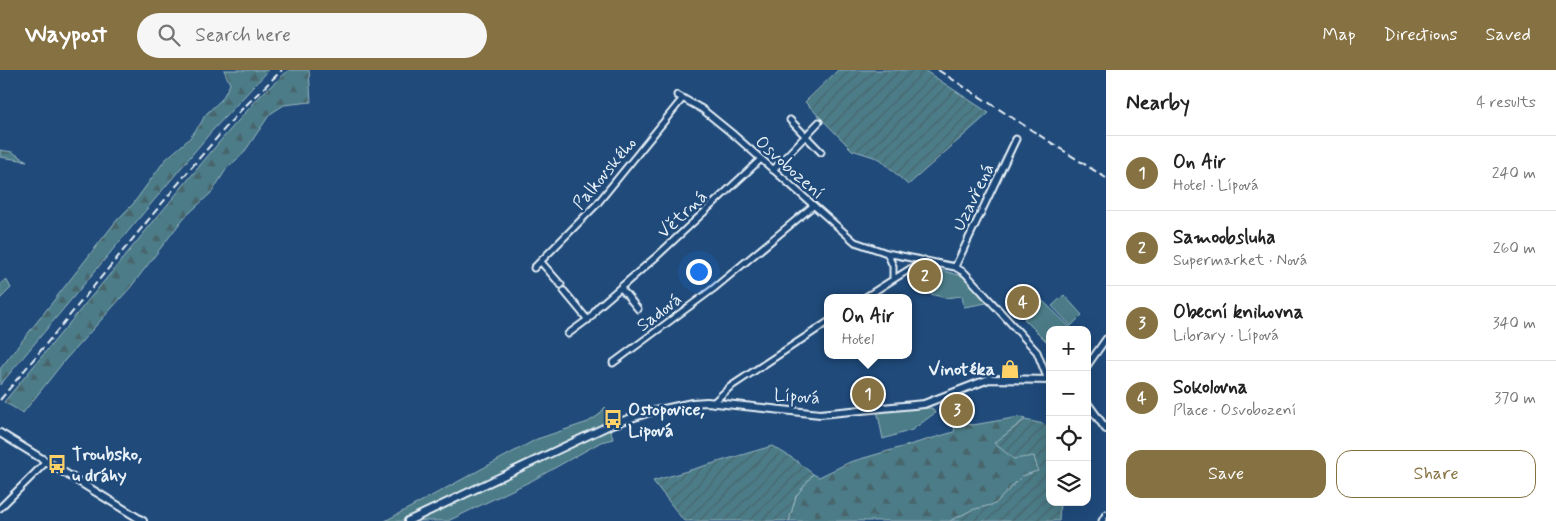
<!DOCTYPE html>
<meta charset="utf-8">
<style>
:root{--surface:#fff;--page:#f6f6f6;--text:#222;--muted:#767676;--line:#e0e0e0;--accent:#857141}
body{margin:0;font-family:Mynerve,sans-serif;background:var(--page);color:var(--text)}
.controls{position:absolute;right:15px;bottom:15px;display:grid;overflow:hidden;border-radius:10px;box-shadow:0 5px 20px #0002}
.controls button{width:45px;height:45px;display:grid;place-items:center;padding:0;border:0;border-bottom:1px solid var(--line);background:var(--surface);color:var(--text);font:25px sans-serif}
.you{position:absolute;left:698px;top:201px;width:18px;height:18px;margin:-12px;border:4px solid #fff;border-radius:50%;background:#1a73e8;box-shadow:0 0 0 8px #1a73e833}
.badge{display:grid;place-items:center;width:32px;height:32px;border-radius:50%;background:var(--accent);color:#fff;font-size:16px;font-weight:700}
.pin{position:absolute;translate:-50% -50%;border:2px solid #fff;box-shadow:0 1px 5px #0006}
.popup{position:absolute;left:824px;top:224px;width:88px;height:65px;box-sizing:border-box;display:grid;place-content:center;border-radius:10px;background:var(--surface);filter:drop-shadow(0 1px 4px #0005);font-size:16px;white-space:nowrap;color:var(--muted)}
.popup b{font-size:19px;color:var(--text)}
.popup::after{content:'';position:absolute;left:50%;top:100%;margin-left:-10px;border:10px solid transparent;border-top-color:var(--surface)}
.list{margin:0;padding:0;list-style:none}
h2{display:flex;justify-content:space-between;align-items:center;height:65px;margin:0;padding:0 20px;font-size:21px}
h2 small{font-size:16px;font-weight:400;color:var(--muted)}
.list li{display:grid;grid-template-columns:32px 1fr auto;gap:15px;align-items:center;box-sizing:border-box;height:75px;padding:0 20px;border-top:1px solid var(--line)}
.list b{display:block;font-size:19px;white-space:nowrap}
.list p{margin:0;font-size:16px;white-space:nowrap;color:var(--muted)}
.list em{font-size:16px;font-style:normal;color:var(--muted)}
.actions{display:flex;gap:10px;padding:15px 20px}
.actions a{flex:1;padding:11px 0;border:1px solid var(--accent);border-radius:15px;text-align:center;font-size:18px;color:var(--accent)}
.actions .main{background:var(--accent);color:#fff}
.icon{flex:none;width:28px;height:28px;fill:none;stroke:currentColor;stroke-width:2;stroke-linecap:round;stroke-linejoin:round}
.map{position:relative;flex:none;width:1106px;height:451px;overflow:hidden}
header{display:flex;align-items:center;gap:30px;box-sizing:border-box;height:70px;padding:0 25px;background:var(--accent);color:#fff}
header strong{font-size:24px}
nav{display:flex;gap:28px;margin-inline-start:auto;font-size:18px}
.search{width:350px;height:45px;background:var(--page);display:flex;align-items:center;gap:12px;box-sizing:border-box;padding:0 18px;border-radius:28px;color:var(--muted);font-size:19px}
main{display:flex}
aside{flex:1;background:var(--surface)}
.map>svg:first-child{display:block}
</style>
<header>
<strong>Waypost</strong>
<div class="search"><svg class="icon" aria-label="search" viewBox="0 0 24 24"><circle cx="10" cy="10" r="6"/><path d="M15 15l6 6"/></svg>Search here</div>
<nav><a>Map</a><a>Directions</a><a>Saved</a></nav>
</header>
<main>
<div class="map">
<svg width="1106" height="451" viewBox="0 0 1106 451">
<defs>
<pattern id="forest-firs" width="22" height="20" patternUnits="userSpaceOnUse" patternTransform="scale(1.25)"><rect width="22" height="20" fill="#4c7c87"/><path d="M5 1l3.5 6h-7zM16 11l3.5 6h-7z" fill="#49656c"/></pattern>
<pattern id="garden-furrows" width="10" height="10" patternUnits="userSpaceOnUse" patternTransform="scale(1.25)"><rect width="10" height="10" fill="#4c7c87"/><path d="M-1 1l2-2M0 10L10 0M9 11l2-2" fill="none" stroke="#49656c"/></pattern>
</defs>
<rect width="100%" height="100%" fill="#1f4a7a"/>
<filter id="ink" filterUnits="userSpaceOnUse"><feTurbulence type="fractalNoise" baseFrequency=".02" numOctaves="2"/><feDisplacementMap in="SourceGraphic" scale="10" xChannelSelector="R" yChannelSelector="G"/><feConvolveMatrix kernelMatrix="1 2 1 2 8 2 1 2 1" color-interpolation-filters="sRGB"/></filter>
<g filter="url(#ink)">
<path fill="#4c7c87" stroke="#9ab6c0" d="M 930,197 L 962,206 L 987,231 L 987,233 L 964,237 L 962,226 L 945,228 L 920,221 L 910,206 L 919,200 L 922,205 Z
M 1064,225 L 1082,245 L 1071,256 L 1052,236 Z
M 1043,231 L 1071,258 L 1050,260 L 1050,275 L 1024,249 Z
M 605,337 L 613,369 L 601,372 L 533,410 L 448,451 L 385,451 L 537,369 L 588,352 L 599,345 Z
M 932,338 L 935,343 L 912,360 L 883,369 L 877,340 Z"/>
<path fill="url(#forest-firs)" stroke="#9ab6c0" d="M 224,0 L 269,0 L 211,62 L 0,315 L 0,299 L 117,150 L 133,134 L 165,90 L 189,69 L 201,53 L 205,45 L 222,29 L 230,14 Z
M 289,0 L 309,0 L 311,32 L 284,35 L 270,44 L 243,84 L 227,98 L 212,122 L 183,149 L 130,218 L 65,290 L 23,343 L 4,332 L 221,70 L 262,24 Z
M 0,80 L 12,82 L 27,91 L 0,87 Z
M 6,209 L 11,218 L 0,229 L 0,214 Z
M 1019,347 L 1025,349 L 995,373 L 1034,386 L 1038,401 L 1022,406 L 995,434 L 972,440 L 950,451 L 789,451 L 796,426 L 813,404 L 819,407 L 850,392 L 954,362 L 955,355 L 961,353 L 973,355 Z"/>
<path fill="url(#garden-furrows)" stroke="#9ab6c0" d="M 838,0 L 924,0 L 989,43 L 908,115 L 880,89 L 852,80 L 805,32 Z
M 1025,350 L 1044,354 L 1050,360 L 1050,432 L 1060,432 L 1059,451 L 950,451 L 972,440 L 995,434 L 1022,406 L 1038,401 L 1034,386 L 1014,389 L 994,373 Z
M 772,376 L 794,389 L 813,404 L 796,426 L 789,451 L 684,451 L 653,411 Z"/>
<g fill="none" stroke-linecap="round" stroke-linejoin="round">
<g stroke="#e8f1f8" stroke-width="9">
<path id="minor" d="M 677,25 L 702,39 L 734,65 L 855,172 L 887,183 L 955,197 L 965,203 L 1037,282 L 1048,310
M 790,50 L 821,82
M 773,100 L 819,52
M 887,183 L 893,196 L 893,209
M 541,192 L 561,215
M 955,197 L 1016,69
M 534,198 L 597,134 L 683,28
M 621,218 L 638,239
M 564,221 L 588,250
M 864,228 L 924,190
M 568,264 L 591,247 L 598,237 L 657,186 L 761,89
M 613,293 L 713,219 L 813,136
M 1087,296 L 1106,269
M 713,333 L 730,317 L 828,252
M 0,438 L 47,391
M 1102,451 L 1106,444"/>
</g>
<g stroke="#e8f1f8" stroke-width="10">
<path id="tertiary" d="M 1087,333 L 1106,359
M 0,363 L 143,451
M 408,451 L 610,355 L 650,342 L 692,333 L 707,332 L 820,344 L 924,334 L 989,309 L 1050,310"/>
</g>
<use href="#minor" stroke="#1f4a7a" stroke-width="5"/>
<use href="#tertiary" stroke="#1f4a7a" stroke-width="6"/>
<path stroke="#e8f1f8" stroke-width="2" stroke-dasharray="8 4" stroke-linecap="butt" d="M 938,0 L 1106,108
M 0,330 L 196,92 L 240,41 L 282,0"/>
</g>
</g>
<defs>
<g id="shop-bare" transform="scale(1.5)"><path d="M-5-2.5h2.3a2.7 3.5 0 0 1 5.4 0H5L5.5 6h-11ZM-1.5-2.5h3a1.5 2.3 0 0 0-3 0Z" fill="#ffd166" stroke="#1f4a7a" stroke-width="2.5" paint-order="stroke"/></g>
<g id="bus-bare" transform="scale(1.5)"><path d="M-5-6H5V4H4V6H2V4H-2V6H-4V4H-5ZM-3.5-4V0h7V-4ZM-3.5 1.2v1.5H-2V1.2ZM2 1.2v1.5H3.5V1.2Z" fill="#ffd166" stroke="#1f4a7a" stroke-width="2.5" paint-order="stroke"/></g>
</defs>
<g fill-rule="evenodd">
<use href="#shop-bare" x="1010" y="299"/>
<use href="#bus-bare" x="613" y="349"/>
<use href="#bus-bare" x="57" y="394"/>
</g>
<g text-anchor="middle" stroke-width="5" stroke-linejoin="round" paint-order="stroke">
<g font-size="18" fill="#e8f1f8" stroke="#1f4a7a">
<text transform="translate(790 97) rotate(42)" y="6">Osvobození</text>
<text transform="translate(604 103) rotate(-50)" y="6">Palkovského</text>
<text transform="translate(973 127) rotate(-64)" y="6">Uzavřená</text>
<text transform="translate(682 144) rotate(-43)" y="6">Větrná</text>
<text transform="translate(659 242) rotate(-37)" y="6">Sadová</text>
<text transform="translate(797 326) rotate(4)" y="6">Lípová</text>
</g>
<g font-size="18" font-weight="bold" fill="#e8f1f8" stroke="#1f4a7a" text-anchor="start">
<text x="995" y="305" text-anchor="end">Vinotéka</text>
<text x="628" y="345">Ostopovice,<tspan x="628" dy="21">Lipová</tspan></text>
<text x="72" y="390">Troubsko,<tspan x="72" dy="21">u dráhy</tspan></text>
</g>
</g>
</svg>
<div class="controls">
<button>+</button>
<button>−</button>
<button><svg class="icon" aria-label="locate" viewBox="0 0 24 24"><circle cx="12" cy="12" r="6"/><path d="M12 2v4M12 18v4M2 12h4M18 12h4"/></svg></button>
<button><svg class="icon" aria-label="layers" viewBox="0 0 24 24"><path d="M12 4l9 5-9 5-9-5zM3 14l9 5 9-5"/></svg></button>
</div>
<div class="you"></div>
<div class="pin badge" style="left:868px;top:324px">1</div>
<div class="popup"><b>On Air</b>Hotel</div>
<div class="pin badge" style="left:925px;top:206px">2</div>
<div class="pin badge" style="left:957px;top:340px">3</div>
<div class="pin badge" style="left:1023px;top:232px">4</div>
</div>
<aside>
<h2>Nearby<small>4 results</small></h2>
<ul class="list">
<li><span class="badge">1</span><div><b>On Air</b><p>Hotel · Lípová</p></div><em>240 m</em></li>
<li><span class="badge">2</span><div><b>Samoobsluha</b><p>Supermarket · Nová</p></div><em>260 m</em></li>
<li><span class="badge">3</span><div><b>Obecní knihovna</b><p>Library · Lípová</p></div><em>340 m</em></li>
<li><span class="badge">4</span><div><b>Sokolovna</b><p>Place · Osvobození</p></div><em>370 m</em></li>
</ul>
<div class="actions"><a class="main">Save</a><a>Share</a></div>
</aside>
</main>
